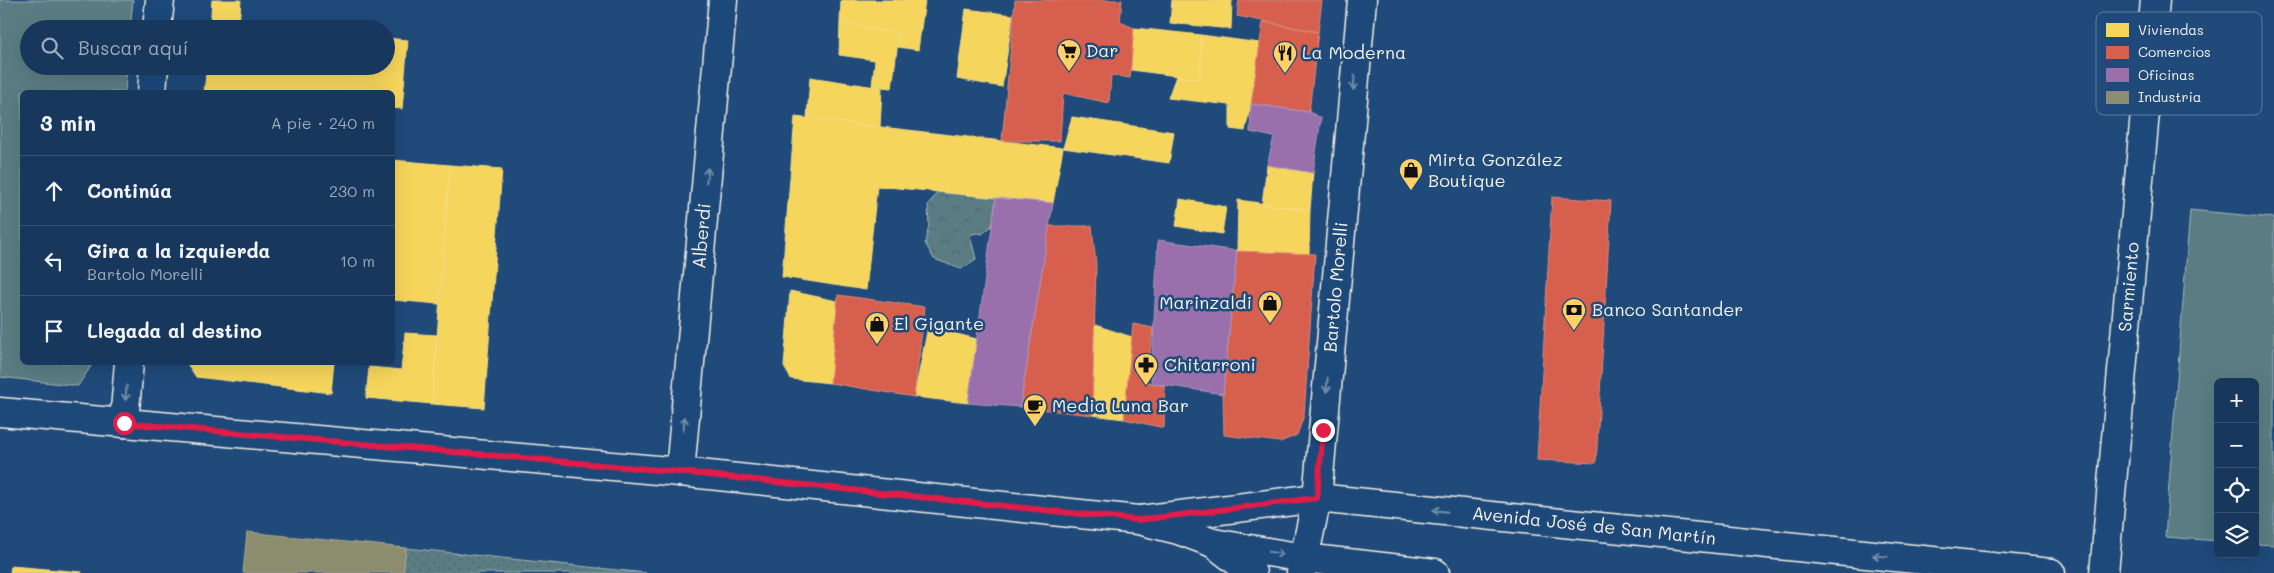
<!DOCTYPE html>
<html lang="es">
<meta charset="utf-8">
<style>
:root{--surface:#17385c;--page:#244365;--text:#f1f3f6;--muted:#9eacbb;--line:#365272}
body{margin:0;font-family:Mali,sans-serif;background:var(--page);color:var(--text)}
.controls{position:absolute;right:15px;bottom:15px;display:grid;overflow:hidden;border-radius:8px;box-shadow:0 5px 20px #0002}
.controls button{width:45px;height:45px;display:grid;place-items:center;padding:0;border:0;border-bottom:1px solid var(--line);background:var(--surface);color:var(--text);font:25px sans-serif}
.stop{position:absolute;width:15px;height:15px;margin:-11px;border:4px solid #e11d48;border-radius:50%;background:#fff}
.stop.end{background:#e11d48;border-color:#fff;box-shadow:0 1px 5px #0008}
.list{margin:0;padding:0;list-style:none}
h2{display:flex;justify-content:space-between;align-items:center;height:65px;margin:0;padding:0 20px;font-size:21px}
h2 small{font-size:16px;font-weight:400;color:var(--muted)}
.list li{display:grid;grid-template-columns:32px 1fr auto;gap:15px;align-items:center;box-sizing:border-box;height:70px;padding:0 20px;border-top:1px solid var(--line)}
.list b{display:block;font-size:19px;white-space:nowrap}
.list p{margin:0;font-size:16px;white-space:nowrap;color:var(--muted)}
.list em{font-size:16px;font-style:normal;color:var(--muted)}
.icon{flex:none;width:28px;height:28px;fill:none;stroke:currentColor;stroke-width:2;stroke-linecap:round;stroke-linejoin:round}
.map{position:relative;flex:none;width:2274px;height:573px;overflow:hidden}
.search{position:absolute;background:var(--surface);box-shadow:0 5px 20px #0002;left:20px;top:20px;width:375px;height:55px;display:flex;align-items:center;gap:12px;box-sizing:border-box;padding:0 18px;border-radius:28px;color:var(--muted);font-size:19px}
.panel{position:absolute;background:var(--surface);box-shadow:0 5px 20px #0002;left:20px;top:90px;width:375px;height:275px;border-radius:8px}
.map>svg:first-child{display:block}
</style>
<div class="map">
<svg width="2274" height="573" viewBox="0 0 2274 573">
<defs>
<pattern id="grass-dots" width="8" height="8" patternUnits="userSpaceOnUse" patternTransform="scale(1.25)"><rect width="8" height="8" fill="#5a7d83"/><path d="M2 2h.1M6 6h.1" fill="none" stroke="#526568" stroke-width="1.8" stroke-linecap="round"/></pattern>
<pattern id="forest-crowns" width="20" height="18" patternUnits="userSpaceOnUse" patternTransform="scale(1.25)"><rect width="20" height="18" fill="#5a7d83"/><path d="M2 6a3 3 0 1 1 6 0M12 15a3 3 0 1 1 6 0" fill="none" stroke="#526568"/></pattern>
</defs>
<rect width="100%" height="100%" fill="#1f4a7a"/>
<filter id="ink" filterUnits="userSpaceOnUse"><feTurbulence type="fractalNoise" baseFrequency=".02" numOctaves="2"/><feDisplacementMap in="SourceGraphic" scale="10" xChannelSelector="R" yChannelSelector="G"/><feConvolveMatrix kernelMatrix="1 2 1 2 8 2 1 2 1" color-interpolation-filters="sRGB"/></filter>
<g filter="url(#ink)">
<path fill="url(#grass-dots)" stroke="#a7b7b6" d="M 406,548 L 646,573 L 403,573 Z"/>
<path fill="url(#forest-crowns)" stroke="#a7b7b6" d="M 937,192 L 996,198 L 992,226 L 982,234 L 976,233 L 970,235 L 976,259 L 961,269 L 934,259 L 925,243 L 929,225 L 928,206 Z"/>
<path fill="#5a7d83" stroke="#a7b7b6" d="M 0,0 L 133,0 L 130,29 L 29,29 L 29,66 L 127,66 L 125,92 L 22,92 L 22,362 L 93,363 L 78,386 L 0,377 Z
M 2190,210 L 2274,218 L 2274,545 L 2255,544 L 2255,382 L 2218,382 L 2218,541 L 2165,537 Z"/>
<path fill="#f6d55c" stroke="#f5dd86" d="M 212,0 L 241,0 L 239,25 L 280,29 L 210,29 Z
M 841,0 L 925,0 L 918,50 L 898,47 L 899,34 L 840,22 Z
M 1172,0 L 1232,0 L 1231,29 L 1170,23 Z
M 966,9 L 1013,15 L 1002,87 L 957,79 Z
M 840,22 L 899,34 L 892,88 L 872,86 L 875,60 L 839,55 Z
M 1134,28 L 1201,35 L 1200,79 L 1131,70 Z
M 1201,35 L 1260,43 L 1251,104 L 1245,131 L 1230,129 L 1230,105 L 1168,98 L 1176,76 L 1200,79 Z
M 386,38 L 408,40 L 402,109 L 392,108 L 392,92 L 204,92 L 207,66 L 386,66 Z
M 810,77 L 882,88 L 880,127 L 807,118 Z
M 795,117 L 1063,148 L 1053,203 L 877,186 L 866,290 L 782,277 Z
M 1072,117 L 1174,132 L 1169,163 L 1063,148 Z
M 392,160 L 450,165 L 439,304 L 392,300 Z
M 450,165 L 502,169 L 484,408 L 432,404 Z
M 1267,165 L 1313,173 L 1310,210 L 1262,204 Z
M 1180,199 L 1226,207 L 1222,234 L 1176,226 Z
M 1238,200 L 1310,210 L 1309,254 L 1237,251 Z
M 790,291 L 837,301 L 830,383 L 791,379 L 784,367 Z
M 1095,325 L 1132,337 L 1124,419 L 1092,415 Z
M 928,327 L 977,339 L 968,403 L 914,397 Z
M 405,333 L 437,335 L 432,404 L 366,398 L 369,367 L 401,370 Z
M 186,362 L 334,362 L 331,393 L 196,377 Z
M 11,566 L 82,572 L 82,573 L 10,573 Z"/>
<path fill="#d6604d" stroke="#df8c7c" d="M 1015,0 L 1122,0 L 1120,22 L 1134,28 L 1130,78 L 1111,75 L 1109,103 L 1063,93 L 1060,141 L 1002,141 Z
M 1239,0 L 1322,0 L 1318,32 L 1237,16 Z
M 1263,22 L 1318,32 L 1309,112 L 1251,104 Z
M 1552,197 L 1611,201 L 1596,463 L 1537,460 Z
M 1049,226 L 1092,226 L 1096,265 L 1092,415 L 1020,407 Z
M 1237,251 L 1315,254 L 1304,415 L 1297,435 L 1280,442 L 1224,435 L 1223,394 Z
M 838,295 L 925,307 L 914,397 L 830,383 Z
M 1133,324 L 1153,328 L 1147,382 L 1165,386 L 1164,428 L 1124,419 Z"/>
<path fill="#9970ab" stroke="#b497bd" d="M 1251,104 L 1309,112 L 1321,118 L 1313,173 L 1267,165 L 1274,137 L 1250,132 Z
M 996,198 L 1053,203 L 1020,407 L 968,403 Z
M 1158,240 L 1237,251 L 1223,394 L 1151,383 Z"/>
<path fill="#8c8c6e" stroke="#abaa93" d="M 247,532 L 406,548 L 403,573 L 243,573 Z"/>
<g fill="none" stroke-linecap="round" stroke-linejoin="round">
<g stroke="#f4f1e8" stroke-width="31">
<path id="street" d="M 157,29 L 160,0
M 152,92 L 154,66
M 124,423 L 129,362
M 680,472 L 723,0
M 1317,498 L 1362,0"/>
</g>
<g stroke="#f4f1e8" stroke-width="31">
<path id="secondary" d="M 1140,520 L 1317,498 L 2051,573
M 1213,543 L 1304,558 L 1435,573
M 1301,573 L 1317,498
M 2104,573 L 2155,0"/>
</g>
<g stroke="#f4f1e8" stroke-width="31">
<path id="primary" d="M 0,412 L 680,472 L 1138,520 L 1178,530 L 1213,543 L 1252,573"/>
</g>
<use href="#street" stroke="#1f4a7a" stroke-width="28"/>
<use href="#secondary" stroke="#1f4a7a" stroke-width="28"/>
<use href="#primary" stroke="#1f4a7a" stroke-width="28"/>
</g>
<defs><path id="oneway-shaft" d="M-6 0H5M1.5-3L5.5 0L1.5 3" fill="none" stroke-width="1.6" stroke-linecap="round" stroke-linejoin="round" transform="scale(1.25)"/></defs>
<g stroke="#748da6">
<use href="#oneway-shaft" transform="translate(1354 83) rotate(95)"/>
<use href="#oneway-shaft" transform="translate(707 175) rotate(-85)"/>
<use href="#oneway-shaft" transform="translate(1327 385) rotate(95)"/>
<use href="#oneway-shaft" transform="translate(126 393) rotate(95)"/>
<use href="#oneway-shaft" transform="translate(684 424) rotate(-85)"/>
<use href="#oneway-shaft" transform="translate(1440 511) rotate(-174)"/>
<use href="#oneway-shaft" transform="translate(1276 553) rotate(10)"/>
<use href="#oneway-shaft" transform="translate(1880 556) rotate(-174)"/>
</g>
</g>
<g fill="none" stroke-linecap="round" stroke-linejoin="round" filter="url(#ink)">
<path stroke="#e11d48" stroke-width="6" d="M 124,423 L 680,472 L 1138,520 L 1317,498 L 1323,430"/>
</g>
<defs>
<g id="supermarket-pin" transform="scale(1.25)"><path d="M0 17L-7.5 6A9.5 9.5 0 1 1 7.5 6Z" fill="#ffd166" stroke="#1f4a7a"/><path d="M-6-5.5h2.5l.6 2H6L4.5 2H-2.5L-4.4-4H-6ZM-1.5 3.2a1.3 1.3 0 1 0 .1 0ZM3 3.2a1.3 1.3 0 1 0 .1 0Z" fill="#111"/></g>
<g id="restaurant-pin" transform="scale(1.25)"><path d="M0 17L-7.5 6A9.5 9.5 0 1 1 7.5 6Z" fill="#ffd166" stroke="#1f4a7a"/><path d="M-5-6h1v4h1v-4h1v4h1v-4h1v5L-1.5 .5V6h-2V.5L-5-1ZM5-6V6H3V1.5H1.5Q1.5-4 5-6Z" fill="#111"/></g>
<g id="shop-pin" transform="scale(1.25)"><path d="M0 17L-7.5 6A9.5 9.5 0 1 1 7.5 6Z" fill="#ffd166" stroke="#1f4a7a"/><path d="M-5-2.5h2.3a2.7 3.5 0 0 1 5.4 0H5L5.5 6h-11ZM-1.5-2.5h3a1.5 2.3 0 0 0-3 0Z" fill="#111"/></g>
<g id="bank-pin" transform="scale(1.25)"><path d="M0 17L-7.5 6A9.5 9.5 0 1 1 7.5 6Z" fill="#ffd166" stroke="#1f4a7a"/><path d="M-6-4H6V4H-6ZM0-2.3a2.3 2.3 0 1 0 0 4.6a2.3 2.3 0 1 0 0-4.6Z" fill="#111"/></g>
<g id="pharmacy-pin" transform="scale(1.25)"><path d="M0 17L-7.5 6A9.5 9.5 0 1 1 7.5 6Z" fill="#ffd166" stroke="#1f4a7a"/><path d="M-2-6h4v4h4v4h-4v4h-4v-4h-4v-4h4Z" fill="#111"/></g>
<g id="cafe-pin" transform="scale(1.25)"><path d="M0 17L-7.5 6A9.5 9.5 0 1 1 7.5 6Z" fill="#ffd166" stroke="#1f4a7a"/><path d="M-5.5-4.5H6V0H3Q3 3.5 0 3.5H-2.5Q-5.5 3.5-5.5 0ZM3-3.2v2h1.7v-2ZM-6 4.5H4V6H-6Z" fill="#111"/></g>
</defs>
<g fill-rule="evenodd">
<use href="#supermarket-pin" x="1069" y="51"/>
<use href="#restaurant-pin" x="1285" y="53"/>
<use href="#shop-pin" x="1411" y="170"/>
<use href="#shop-pin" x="1270" y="303"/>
<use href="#bank-pin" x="1574" y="310"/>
<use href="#shop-pin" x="877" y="324"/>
<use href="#pharmacy-pin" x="1146" y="365"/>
<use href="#cafe-pin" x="1035" y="406"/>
</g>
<g text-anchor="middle" stroke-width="5" stroke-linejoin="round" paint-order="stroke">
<g font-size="18" fill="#f4f1e8" stroke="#1f4a7a" text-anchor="start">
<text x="1086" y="57">Dar</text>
<text x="1302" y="59">La Moderna</text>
<text x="1428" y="166">Mirta González<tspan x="1428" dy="21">Boutique</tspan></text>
<text x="1252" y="309" text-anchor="end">Marinzaldi</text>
<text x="1592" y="316">Banco Santander</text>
<text x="894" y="330">El Gigante</text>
<text x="1164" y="371">Chitarroni</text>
<text x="1052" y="412">Media Luna Bar</text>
</g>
<g font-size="18" fill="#f4f1e8" stroke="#1f4a7a">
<text transform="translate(702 236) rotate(-85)" y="6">Alberdi</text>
<text transform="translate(1336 287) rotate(-85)" y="6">Bartolo Morelli</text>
<text transform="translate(2129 287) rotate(-85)" y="6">Sarmiento</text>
<text transform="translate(1594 526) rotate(6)" y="6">Avenida José de San Martín</text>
</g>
</g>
<rect x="2096" y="12" width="166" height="103" rx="8" fill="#1f4a7a" stroke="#5f7c9b" stroke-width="1"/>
<rect x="2106" y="23" width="23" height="14" fill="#f6d55c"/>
<rect x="2106" y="46" width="23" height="13" fill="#d6604d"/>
<rect x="2106" y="68" width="23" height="14" fill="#9970ab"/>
<rect x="2106" y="91" width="23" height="13" fill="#8c8c6e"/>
<g font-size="14" fill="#f4f1e8">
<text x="2138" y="35">Viviendas</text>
<text x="2138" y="57">Comercios</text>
<text x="2138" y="80">Oficinas</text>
<text x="2138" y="102">Industria</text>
</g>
</svg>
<div class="controls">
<button>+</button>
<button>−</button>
<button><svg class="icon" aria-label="locate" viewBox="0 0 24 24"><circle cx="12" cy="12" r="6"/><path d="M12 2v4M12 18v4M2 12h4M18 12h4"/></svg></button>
<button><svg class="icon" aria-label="layers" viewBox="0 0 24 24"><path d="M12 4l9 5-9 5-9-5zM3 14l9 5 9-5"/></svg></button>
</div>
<div class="stop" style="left:124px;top:423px"></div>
<div class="stop end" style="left:1323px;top:430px"></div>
<div class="search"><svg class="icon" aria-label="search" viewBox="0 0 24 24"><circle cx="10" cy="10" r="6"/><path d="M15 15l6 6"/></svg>Buscar aquí</div>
<section class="panel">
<h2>3 min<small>A pie · 240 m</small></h2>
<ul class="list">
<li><svg class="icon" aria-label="ahead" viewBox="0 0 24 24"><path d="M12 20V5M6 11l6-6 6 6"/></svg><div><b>Continúa</b></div><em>230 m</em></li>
<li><svg class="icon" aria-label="left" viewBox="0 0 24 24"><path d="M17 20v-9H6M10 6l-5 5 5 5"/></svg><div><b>Gira a la izquierda</b><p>Bartolo Morelli</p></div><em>10 m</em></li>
<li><svg class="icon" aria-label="arrive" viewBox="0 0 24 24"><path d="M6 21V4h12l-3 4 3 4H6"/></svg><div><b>Llegada al destino</b></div></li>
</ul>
</section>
</div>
